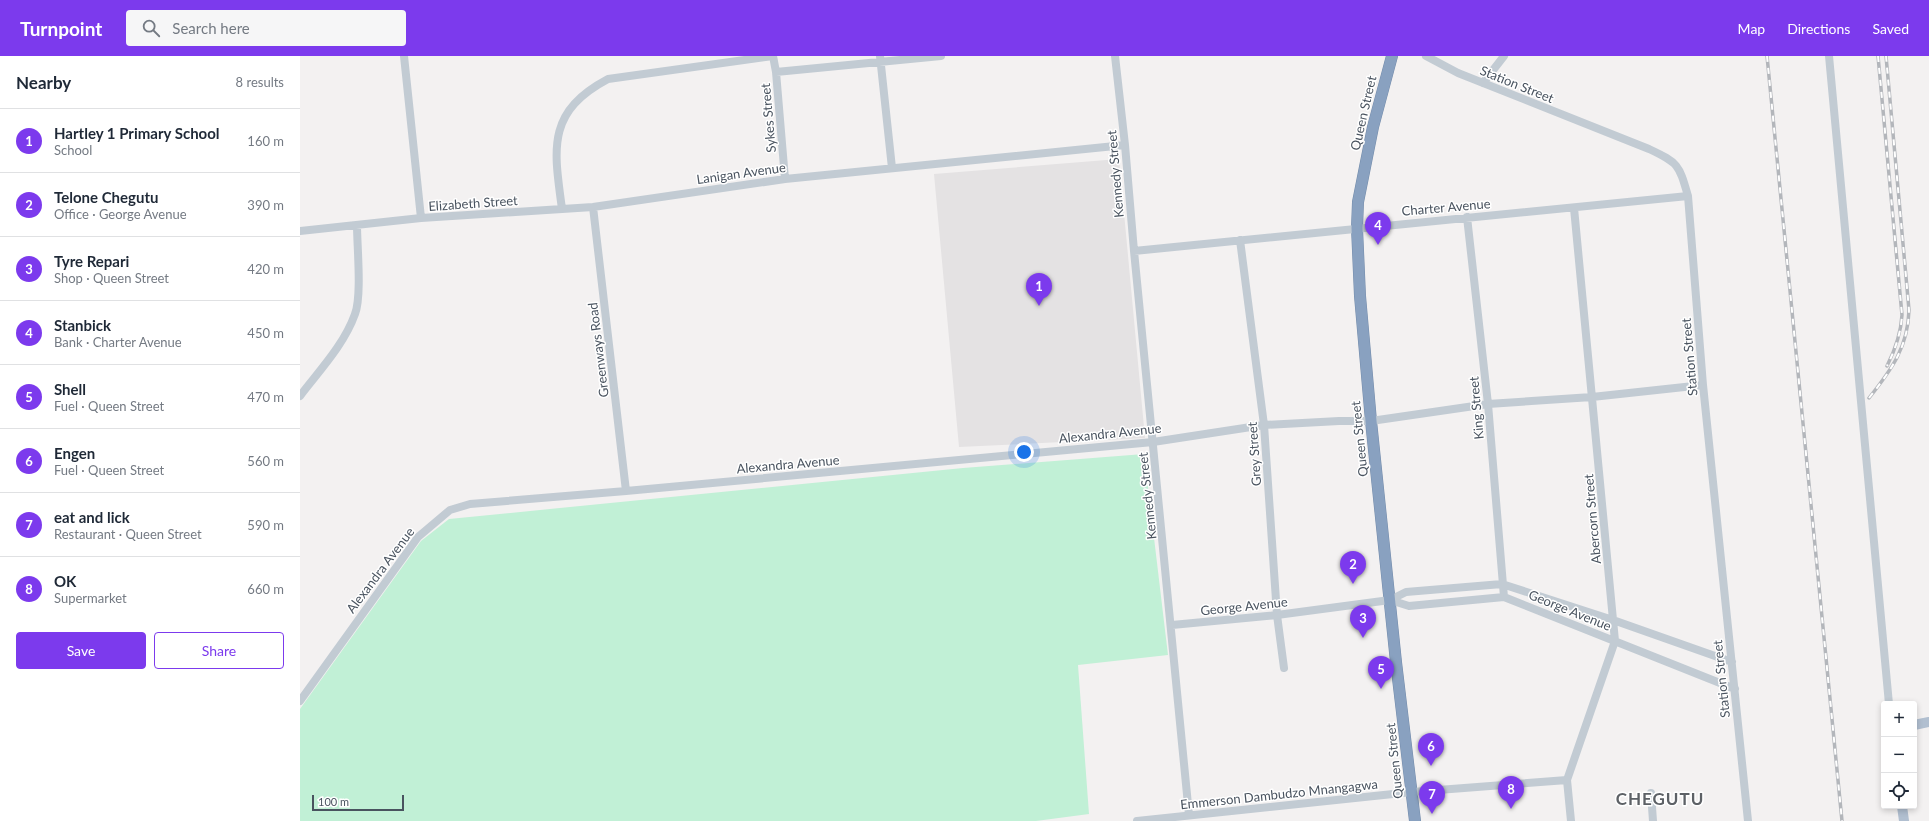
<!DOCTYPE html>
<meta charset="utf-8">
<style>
:root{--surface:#fff;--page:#f6f6f7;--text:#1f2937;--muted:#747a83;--line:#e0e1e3;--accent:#7c3aed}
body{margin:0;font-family:Lato,sans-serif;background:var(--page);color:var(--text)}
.controls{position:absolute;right:12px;bottom:12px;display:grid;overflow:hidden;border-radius:4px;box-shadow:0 2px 6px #0003}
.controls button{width:36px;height:36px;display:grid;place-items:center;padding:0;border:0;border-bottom:1px solid var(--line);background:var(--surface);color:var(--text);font:20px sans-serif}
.scale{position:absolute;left:12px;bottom:10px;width:92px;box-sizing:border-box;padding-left:4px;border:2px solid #49535f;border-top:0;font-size:11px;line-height:14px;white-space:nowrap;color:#49535f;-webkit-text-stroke:3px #fff;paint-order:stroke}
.you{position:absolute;left:724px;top:396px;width:14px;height:14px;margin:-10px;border:3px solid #fff;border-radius:50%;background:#1a73e8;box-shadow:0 0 0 6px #1a73e833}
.badge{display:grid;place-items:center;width:26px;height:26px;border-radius:50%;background:var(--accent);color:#fff;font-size:13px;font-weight:700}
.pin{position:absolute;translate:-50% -33px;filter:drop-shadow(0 1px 2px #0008)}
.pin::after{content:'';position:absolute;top:21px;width:14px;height:12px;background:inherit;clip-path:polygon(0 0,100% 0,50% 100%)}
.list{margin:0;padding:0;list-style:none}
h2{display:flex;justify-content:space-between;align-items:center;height:52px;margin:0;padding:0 16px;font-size:17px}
h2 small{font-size:13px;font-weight:400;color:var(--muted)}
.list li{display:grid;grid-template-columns:26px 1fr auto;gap:12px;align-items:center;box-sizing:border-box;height:64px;padding:0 16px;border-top:1px solid var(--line)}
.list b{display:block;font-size:15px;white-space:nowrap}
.list p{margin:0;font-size:13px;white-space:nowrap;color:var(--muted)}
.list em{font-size:13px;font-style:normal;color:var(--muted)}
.actions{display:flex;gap:8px;padding:12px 16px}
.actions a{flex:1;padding:9px 0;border:1px solid var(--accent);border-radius:4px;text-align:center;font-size:14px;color:var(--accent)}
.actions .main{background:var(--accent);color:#fff}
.icon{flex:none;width:22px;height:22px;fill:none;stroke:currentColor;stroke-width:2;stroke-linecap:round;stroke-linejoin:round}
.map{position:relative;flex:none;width:1629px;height:765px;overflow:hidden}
header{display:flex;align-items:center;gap:24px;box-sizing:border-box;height:56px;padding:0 20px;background:var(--accent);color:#fff}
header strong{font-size:19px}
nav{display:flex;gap:22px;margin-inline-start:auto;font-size:14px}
.search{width:280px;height:36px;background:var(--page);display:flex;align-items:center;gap:10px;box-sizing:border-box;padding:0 14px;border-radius:4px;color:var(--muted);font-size:15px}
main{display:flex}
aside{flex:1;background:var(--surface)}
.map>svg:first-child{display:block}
</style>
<header>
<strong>Turnpoint</strong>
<div class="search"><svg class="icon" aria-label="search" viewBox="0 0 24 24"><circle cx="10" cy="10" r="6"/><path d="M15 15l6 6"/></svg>Search here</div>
<nav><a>Map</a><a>Directions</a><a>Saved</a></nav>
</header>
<main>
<aside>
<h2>Nearby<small>8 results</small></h2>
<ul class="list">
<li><span class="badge">1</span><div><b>Hartley 1 Primary School</b><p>School</p></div><em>160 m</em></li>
<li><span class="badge">2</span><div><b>Telone Chegutu</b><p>Office · George Avenue</p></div><em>390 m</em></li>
<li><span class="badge">3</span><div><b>Tyre Repari</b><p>Shop · Queen Street</p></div><em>420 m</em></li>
<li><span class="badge">4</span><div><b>Stanbick</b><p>Bank · Charter Avenue</p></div><em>450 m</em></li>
<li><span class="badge">5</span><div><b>Shell</b><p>Fuel · Queen Street</p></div><em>470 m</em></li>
<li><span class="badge">6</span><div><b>Engen</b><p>Fuel · Queen Street</p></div><em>560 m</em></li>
<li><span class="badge">7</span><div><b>eat and lick</b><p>Restaurant · Queen Street</p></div><em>590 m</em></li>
<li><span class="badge">8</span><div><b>OK</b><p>Supermarket</p></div><em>660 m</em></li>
</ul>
<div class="actions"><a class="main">Save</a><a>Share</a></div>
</aside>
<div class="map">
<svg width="1629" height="765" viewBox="0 0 1629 765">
<rect width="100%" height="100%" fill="#f3f1f1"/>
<path fill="#e4e2e3" d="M 819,103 L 845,382 L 659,391 L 634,118 Z"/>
<path fill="#c1f0d6" d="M 844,398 L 868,599 L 778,609 L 789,758 L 736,765 L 0,765 L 0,653 L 121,485 L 149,463 L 663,412 Z"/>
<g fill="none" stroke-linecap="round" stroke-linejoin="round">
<g stroke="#748cab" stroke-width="12">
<path id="highway" d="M 1092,0 L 1073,71 L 1058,146 L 1057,172 L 1060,240 L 1071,365 L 1096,606 L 1115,765"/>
</g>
<path stroke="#c2cbd3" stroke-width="8" d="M 104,0 L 121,162 L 293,151 L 485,123 L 825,89
M 473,0 L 476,16 L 485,123
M 580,0 L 592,112
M 815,0 L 825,89 L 834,195 L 889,759
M 1126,0 L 1158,17 L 1349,93 C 1379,107 1379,109 1388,140 L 1403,329 L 1448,765
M 1529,0 L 1589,648
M 476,16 L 641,0
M 1183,27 L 1204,0
M 293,151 L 326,435
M 262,153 C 254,93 246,56 308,23 L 473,0
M 1167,161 L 1188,348 L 1204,541
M 0,175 L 121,162
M 940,184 L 964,369 L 977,559 L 984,612
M 834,195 L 1388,140
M 0,340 C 19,315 44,289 55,258 C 62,240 57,190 57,169
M 1090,544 L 1109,550 L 1204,541 L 1435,633
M 872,569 L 977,559 L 1090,544 L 1106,536 L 1202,528 L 1313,564 L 1432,606
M 0,645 L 118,481 L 150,454 L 170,448 L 326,435 L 853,386 L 964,369 L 1039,365 L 1071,365 L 1188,348 L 1292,341 L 1403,329
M 1351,737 L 1353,765
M 837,765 L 1112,736 L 1267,724
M 1271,765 L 1267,724 L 1315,585 L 1274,152"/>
<path stroke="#b1bfd0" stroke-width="10" d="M 1614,669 L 1629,666
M 1602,750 L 1604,765"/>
<use href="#highway" stroke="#89a1c0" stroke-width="11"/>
<g stroke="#b3b6bb" stroke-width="3.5">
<path id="rail" d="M 1467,0 L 1542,765
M 1578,0 L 1602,259 C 1601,277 1595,294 1587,310
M 1569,342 C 1592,313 1608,291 1609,254 L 1586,0"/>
</g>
<use href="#rail" stroke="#fff" stroke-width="2" stroke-dasharray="6" stroke-linecap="butt"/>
</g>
<g text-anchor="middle" stroke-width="3" stroke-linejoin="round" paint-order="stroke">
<g font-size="13" fill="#49535f" stroke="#fff">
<text transform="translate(1217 28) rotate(22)" y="5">Station Street</text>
<text transform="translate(1063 57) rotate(-77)" y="5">Queen Street</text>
<text transform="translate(468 62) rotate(-95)" y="5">Sykes Street</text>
<text transform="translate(441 117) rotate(-8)" y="5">Lanigan Avenue</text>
<text transform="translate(815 118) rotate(-95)" y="5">Kennedy Street</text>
<text transform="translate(173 147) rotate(-4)" y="5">Elizabeth Street</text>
<text transform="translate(1146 151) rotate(-5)" y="5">Charter Avenue</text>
<text transform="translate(298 294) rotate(-97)" y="5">Greenways Road</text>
<text transform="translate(1389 301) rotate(-95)" y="5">Station Street</text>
<text transform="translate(1176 352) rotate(-95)" y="5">King Street</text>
<text transform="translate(810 377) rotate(-6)" y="5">Alexandra Avenue</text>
<text transform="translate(1059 383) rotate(-96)" y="5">Queen Street</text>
<text transform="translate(954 398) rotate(-94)" y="5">Grey Street</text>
<text transform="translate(488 408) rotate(-5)" y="5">Alexandra Avenue</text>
<text transform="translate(847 440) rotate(-96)" y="5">Kennedy Street</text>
<text transform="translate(1292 463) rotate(-95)" y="5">Abercorn Street</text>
<text transform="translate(80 514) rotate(-53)" y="5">Alexandra Avenue</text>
<text transform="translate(944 550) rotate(-6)" y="5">George Avenue</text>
<text transform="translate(1270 554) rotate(22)" y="5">George Avenue</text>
<text transform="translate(1421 623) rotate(-96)" y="5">Station Street</text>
<text transform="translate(1094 705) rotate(-96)" y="5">Queen Street</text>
<text transform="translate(979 738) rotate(-6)" y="5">Emmerson Dambudzo Mnangagwa</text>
</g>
<g font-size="17" font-weight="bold" letter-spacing="1" fill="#5d6166" stroke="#fff">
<text x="1360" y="749">CHEGUTU</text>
</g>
</g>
</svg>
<div class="controls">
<button>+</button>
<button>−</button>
<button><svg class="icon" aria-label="locate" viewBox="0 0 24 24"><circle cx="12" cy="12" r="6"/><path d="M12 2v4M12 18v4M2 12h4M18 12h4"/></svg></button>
</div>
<div class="scale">100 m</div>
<div class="you"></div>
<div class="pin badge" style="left:739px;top:250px">1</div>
<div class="pin badge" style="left:1053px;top:528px">2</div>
<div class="pin badge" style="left:1063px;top:582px">3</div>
<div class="pin badge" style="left:1078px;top:189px">4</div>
<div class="pin badge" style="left:1081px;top:633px">5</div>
<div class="pin badge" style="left:1131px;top:710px">6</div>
<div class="pin badge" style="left:1132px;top:758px">7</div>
<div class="pin badge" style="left:1211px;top:753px">8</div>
</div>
</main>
